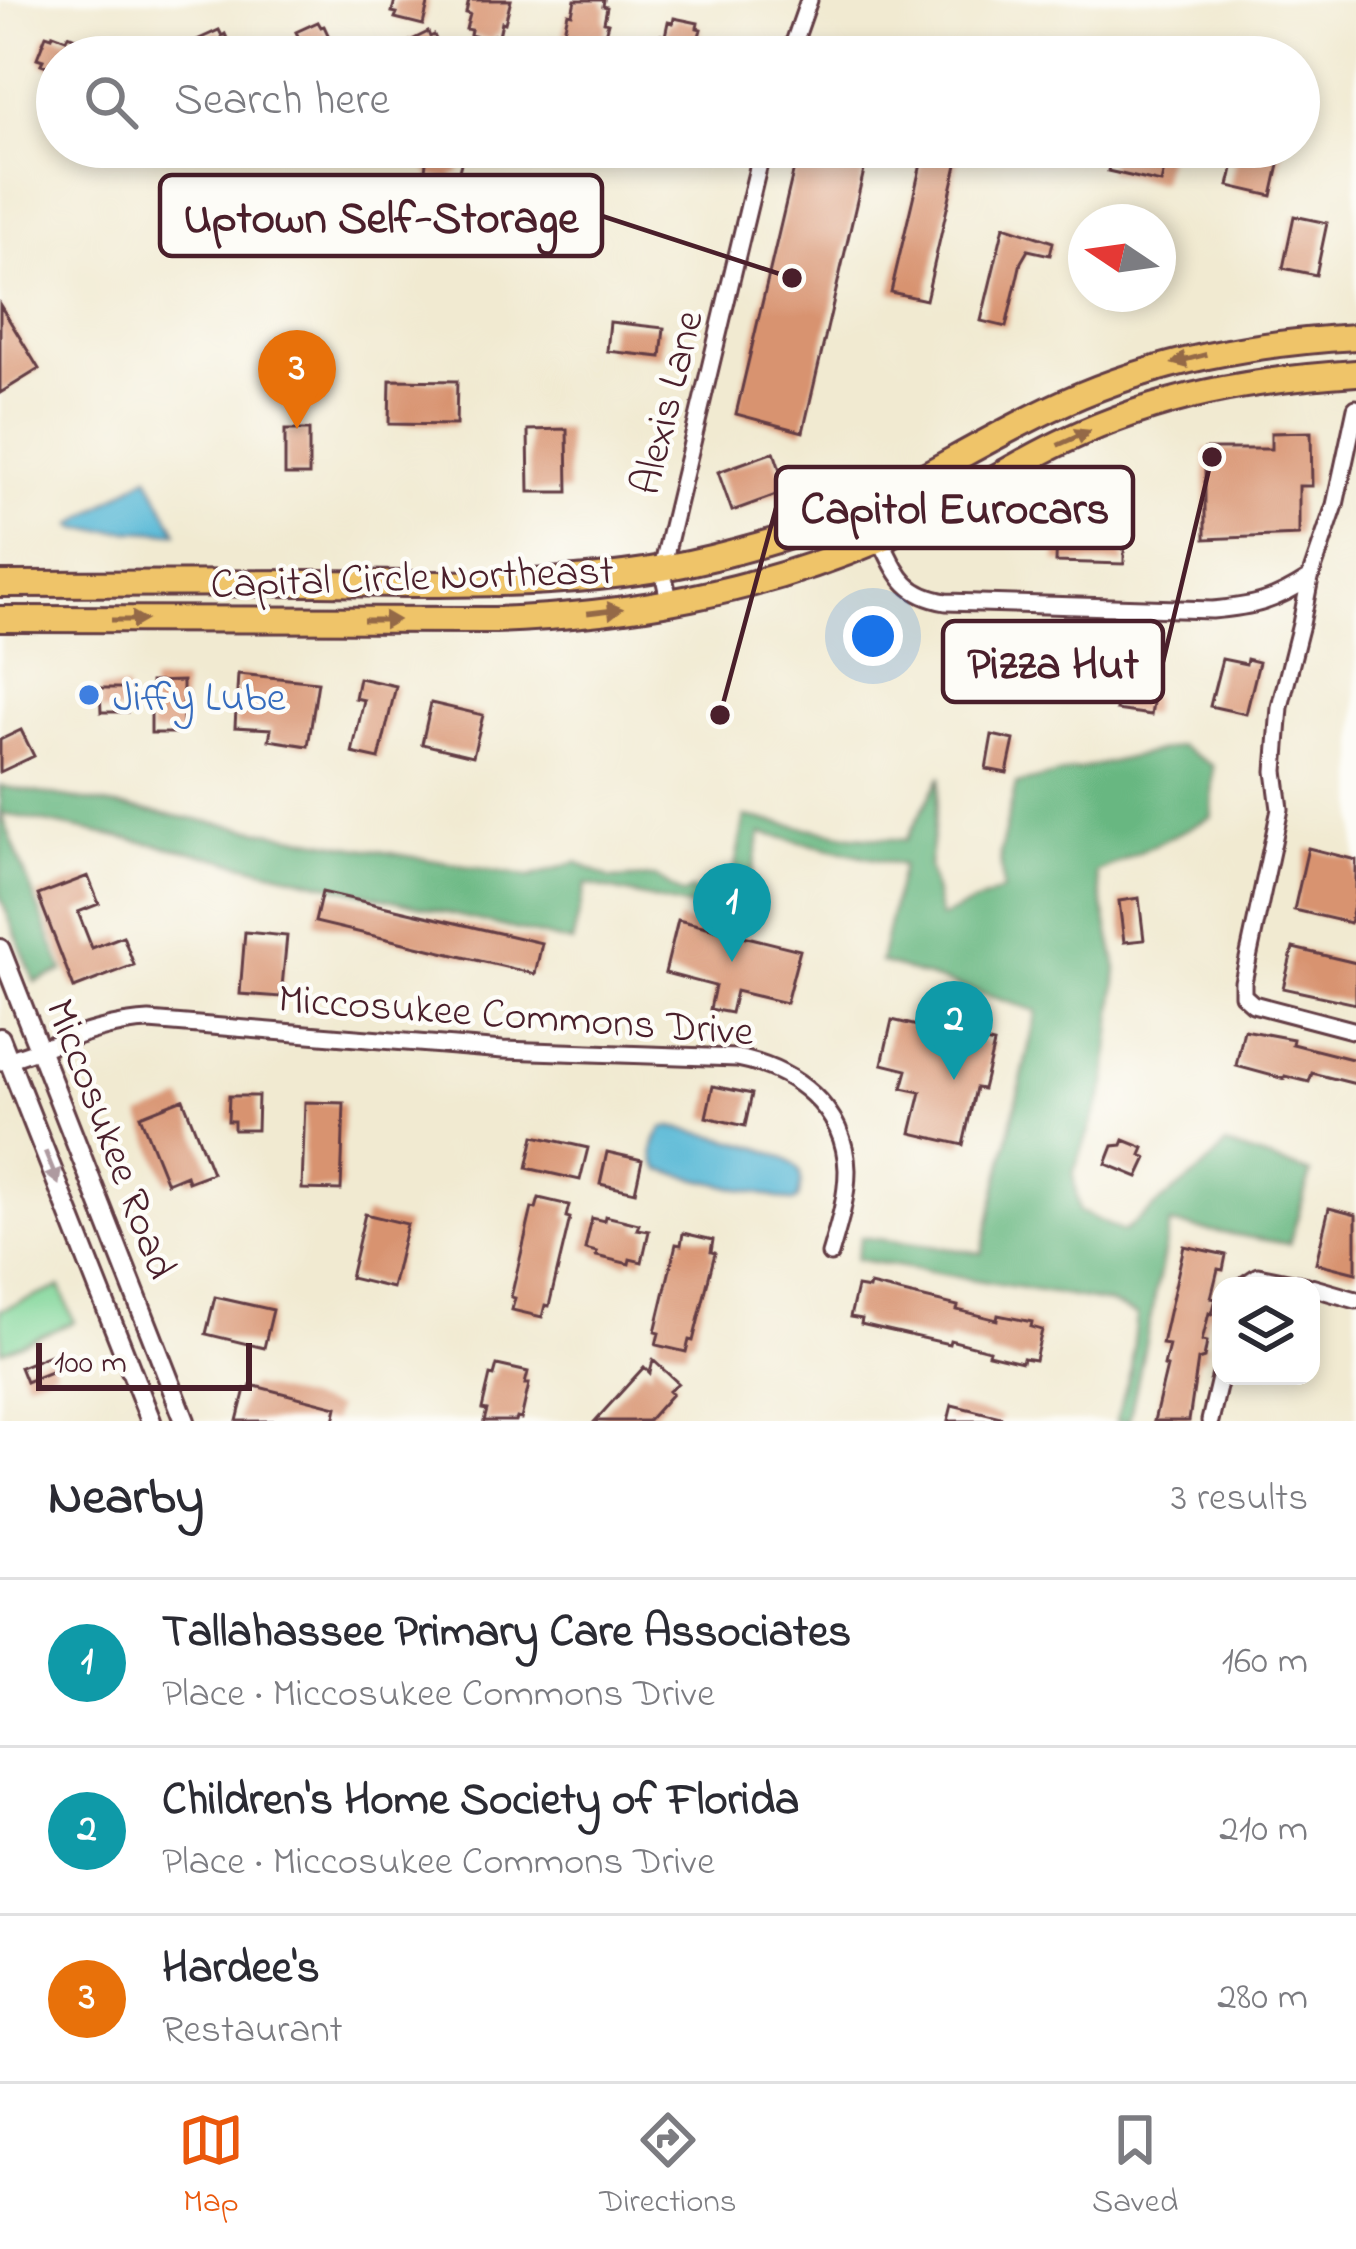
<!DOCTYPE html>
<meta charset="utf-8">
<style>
:root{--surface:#fff;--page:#f2f2f3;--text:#2b2b33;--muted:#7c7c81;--line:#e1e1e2;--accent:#ea580c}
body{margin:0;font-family:"Indie Flower",sans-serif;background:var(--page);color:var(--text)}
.controls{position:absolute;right:36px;bottom:36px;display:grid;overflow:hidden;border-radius:24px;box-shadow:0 6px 18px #0003}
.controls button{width:108px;height:108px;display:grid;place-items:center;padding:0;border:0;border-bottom:3px solid var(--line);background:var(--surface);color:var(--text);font:60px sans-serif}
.compass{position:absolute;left:1068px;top:204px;width:108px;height:108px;border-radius:50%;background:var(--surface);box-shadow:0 6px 18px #0003;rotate:283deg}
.scale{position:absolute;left:36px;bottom:30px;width:216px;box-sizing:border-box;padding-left:12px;border:6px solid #4a1f2b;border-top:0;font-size:33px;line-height:42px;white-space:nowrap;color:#4a1f2b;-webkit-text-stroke:9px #fdfcf7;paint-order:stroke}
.you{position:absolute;left:873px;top:636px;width:42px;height:42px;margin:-30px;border:9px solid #fff;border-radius:50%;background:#1a73e8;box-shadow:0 0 0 18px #1a73e833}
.badge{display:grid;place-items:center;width:78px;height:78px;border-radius:50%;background:var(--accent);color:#fff;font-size:39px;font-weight:700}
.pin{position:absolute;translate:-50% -99px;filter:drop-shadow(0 3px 6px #0008)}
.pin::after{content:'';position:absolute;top:63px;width:42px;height:36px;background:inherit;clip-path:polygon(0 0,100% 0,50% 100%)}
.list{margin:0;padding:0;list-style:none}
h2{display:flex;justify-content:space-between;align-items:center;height:156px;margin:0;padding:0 48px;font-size:51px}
h2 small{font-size:39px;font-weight:400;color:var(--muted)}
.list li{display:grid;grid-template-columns:78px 1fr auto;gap:36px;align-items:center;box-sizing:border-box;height:168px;padding:0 48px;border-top:3px solid var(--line)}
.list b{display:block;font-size:45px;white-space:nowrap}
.list p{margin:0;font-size:39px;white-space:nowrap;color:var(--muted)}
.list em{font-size:39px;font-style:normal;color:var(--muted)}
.icon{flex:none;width:66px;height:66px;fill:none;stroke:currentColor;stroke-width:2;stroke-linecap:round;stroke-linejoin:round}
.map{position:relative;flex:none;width:1356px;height:1421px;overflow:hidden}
.search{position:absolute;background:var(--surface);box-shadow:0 6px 18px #0003;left:36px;right:36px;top:36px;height:132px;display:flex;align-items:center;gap:30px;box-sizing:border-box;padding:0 42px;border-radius:66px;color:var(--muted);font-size:45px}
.sheet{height:660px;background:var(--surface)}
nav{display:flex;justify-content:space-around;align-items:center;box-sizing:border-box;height:168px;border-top:3px solid var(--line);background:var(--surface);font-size:33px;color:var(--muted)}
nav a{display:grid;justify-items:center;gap:6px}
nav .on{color:var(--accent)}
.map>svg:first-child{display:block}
</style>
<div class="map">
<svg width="1356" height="1421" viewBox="0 0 1356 1421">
<rect width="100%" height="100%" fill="#fdfcf7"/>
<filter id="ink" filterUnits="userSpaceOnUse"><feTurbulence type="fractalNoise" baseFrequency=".00833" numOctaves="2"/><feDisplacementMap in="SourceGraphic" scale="24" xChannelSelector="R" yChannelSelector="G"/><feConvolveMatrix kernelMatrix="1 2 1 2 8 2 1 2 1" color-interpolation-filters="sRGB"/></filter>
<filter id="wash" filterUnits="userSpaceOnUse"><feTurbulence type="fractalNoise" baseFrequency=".004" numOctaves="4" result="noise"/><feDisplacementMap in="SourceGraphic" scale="48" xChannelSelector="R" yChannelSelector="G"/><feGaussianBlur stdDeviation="2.7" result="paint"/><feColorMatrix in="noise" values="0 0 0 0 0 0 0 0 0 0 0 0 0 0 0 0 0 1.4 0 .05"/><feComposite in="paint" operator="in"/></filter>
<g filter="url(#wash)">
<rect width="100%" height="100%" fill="#f1ead1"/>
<path fill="#80d699" stroke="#657a62" stroke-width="3" d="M 60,1287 L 74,1322 L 2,1351 L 0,1310 Z"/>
<path fill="#68b781" stroke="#596b56" stroke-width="3" d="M 1179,746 L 1213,766 L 1212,817 L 1096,873 L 1117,969 L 1106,1085 L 1073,1174 L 1079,1211 L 1123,1232 L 1202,1170 L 1226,1145 L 1311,1173 L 1289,1244 L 1170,1224 L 1129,1421 L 1116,1421 L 1131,1369 L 1137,1315 L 1109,1303 L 856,1259 L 861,1237 L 982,1253 L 1037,1011 L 880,962 L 902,865 L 761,833 L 743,919 L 586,884 L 572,943 L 191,852 L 1,813 L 63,971 L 35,982 L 0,896 L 0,786 L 530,877 L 577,862 L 611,879 L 655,877 L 683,895 L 691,890 L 720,899 L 731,887 L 745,817 L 853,836 L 906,840 L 941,776 L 929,866 L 940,918 L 1003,890 L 1000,853 L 1016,784 Z"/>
<path fill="#57b8d6" stroke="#506c80" stroke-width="3" d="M 148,476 L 177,533 L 76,529 L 73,525 Z
M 671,1127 C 696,1132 789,1149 799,1171 C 803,1180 800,1189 798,1199 L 794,1202 L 661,1170 C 648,1159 654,1140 663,1128 Z"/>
<g id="blocks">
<path fill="#d89370" d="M 395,0 L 429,0 L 423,25 L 395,18 L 397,13 L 392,12 Z
M 469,0 L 511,0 L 505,23 L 502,22 L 499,36 L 494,35 L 493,41 L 470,35 L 471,30 L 466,29 L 470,14 L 466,13 Z
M 575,0 L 604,0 L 603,6 L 607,7 L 604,22 L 608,23 L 602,45 L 599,44 L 596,57 L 567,57 L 568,52 L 563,51 L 567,37 L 563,36 L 568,13 L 572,14 Z
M 674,18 L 698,23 L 697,28 L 701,29 L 697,44 L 701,45 L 698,57 L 656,57 L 661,35 L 665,36 L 668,22 L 673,23 Z
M 318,22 L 321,27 L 324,26 L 330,39 L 334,37 L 344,57 L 303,57 L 295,40 L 299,38 L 296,32 Z
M 219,30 L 222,36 L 225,34 L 236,57 L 200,57 L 196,48 L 200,46 L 197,40 Z
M 428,32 L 430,37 L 434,35 L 444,57 L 388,57 L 408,47 L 406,43 Z
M 53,34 L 66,39 L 68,35 L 90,44 L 88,48 L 110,57 L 57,57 L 57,70 L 41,64 L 43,60 L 37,58 L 46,35 L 52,37 Z
M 428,147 L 465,147 L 458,175 L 453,174 L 452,180 L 428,176 L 429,171 L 425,170 Z
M 799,147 L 869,149 L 803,432 L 736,414 Z
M 925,147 L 961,147 L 926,300 L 891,292 Z
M 1113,147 L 1169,147 L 1161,183 L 1108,171 Z
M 1238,147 L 1283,147 L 1272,196 L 1229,186 Z
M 1294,216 L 1327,223 L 1316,275 L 1283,268 Z
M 1004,226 L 1053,242 L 1050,255 L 1028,250 L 1021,262 L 1006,327 L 981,321 Z
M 0,305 L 39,369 L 0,393 Z
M 610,322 L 664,328 L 661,357 L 607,351 Z
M 390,380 L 457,381 L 456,425 L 389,424 Z
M 567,429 L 568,492 L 529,492 L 528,430 Z
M 285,430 L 309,430 L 309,475 L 285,475 Z
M 1311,432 L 1312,486 L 1299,486 L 1299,535 L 1205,539 L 1205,449 L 1271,449 L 1271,433 Z
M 774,452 L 787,491 L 732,511 L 718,472 Z
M 1059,482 L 1112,483 L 1124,496 L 1124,564 L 1056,562 Z
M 1222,659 L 1246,664 L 1247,659 L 1259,662 L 1246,714 L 1210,706 Z
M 238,674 L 318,682 L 308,746 L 269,740 L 271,729 L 235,727 Z
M 1121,676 L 1140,678 L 1137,694 L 1154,697 L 1151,715 L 1116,710 Z
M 359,678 L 396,686 L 379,759 L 352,753 L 364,700 L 355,698 Z
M 183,681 L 183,733 L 151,733 L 151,682 Z
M 100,688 L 127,688 L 127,712 L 101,712 Z
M 431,703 L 483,715 L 473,756 L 422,744 Z
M 21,730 L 34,756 L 0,772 L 0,740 Z
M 992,735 L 1014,740 L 1007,773 L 986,769 Z
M 1308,848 L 1356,860 L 1356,896 L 1350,923 L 1294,910 Z
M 88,876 L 99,904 L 78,912 L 92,948 L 123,936 L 134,965 L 74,988 L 38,895 Z
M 322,892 L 542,943 L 535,974 L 315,922 Z
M 1139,898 L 1144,940 L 1124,942 L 1119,901 Z
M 678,920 L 800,950 L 786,1003 L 736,991 L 731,1013 L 710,1009 L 715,986 L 665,973 Z
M 245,932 L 287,936 L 281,997 L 240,994 Z
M 1293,948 L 1356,963 L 1356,1004 L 1283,988 Z
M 892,1020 L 994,1044 L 983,1089 L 976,1088 L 963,1145 L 911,1133 L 921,1092 L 902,1088 L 907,1070 L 882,1064 Z
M 1244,1030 L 1293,1039 L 1292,1044 L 1356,1060 L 1356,1084 L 1312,1073 L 1309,1082 L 1285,1076 L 1284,1079 L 1236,1066 Z
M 713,1086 L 752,1094 L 745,1126 L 706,1117 Z
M 229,1096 L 258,1096 L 257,1130 L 234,1130 L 234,1121 L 228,1121 Z
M 183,1099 L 212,1173 L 188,1182 L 186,1175 L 167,1183 L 140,1116 Z
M 305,1102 L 344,1103 L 341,1190 L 302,1189 Z
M 534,1136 L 588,1148 L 580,1180 L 527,1168 Z
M 1124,1140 L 1144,1148 L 1141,1155 L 1147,1158 L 1138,1177 L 1106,1164 L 1113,1146 L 1122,1145 Z
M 607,1152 L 642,1160 L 635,1192 L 600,1184 Z
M 539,1198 L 569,1205 L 566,1217 L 570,1218 L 549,1306 L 545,1305 L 542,1317 L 512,1310 L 515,1298 L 511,1297 L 532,1208 L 536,1209 Z
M 1329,1208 L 1356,1215 L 1356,1273 L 1316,1263 Z
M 365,1214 L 407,1224 L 392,1288 L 350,1278 Z
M 605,1216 L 639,1224 L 637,1229 L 649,1231 L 642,1262 L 630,1259 L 629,1264 L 596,1256 L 597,1252 L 585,1249 L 592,1218 L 604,1221 Z
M 683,1233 L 713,1240 L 711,1252 L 715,1253 L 693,1341 L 689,1340 L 686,1352 L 656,1345 L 659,1333 L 655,1332 L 676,1244 L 681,1245 Z
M 1184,1246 L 1226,1255 L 1223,1270 L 1218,1269 L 1211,1298 L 1216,1299 L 1212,1314 L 1209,1313 L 1202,1341 L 1207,1342 L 1204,1358 L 1198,1360 L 1189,1421 L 1154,1421 L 1167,1367 L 1164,1366 L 1169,1345 L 1162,1344 Z
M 870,1285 L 958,1306 L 957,1310 L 997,1320 L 998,1315 L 1032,1322 L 1031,1327 L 1042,1330 L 1035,1360 L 1023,1358 L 1022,1362 L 988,1354 L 989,1350 L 950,1340 L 949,1344 L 861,1324 L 862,1319 L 850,1317 L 857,1287 L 869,1289 Z
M 215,1297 L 273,1310 L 264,1348 L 206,1334 Z
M 50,1355 L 56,1370 L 26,1382 L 20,1367 Z
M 653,1360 L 678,1383 L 669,1391 L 672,1394 L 648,1421 L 595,1421 L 644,1367 L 650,1373 Z
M 497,1365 L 528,1372 L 525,1384 L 529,1384 L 521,1419 L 517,1418 L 516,1421 L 484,1421 L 487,1410 L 482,1409 L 490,1375 L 494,1376 Z
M 251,1385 L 337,1407 L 334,1421 L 237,1421 L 245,1389 L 249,1390 Z
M 952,1405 L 1001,1417 L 1000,1421 L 948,1421 Z"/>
</g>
</g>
<g filter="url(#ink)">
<use href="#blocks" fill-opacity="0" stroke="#633d44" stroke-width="3"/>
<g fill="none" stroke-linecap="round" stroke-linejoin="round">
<g stroke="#633d44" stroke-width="21">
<path id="minor" d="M 789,57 L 809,0
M 1356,408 L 1335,505 L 1310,578 L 1301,624 L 1280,707 L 1275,771 L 1280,809 L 1243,982 L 1243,995 L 1253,1004 L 1356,1031
M 880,539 C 898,575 904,595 946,602 L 1212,610 C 1255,606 1273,602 1310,578
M 670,604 L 662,568 L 763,147
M 0,1062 C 49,1048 97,1023 149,1021 L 503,1050 L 737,1058 C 794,1069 845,1107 847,1170 C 847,1199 838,1227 830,1254
M 1243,1286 L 1258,1276 L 1308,1286
M 1311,1287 L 1356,1300
M 1210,1421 L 1221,1374"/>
</g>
<g stroke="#633d44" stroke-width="24">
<path id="tertiary" d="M 0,949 L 185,1421
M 0,1038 L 151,1421"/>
</g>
<g stroke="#633d44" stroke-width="30">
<path id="primary" d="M 0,584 C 106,584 212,583 319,583 C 458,584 598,590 734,552 C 781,540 828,525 871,504 C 937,471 998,432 1065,402 C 1158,360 1255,343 1356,337
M 0,619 L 495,620 C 629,615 754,593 878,540 C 943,513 1000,471 1064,441 C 1162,395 1249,380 1356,373"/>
</g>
<use href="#minor" stroke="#fff" stroke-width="15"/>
<use href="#tertiary" stroke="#fff" stroke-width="18"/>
<use href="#primary" stroke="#efc469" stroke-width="24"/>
</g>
<defs><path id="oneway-solid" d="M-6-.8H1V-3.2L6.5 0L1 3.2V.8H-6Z" transform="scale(3)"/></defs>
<g fill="#946947">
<use href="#oneway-solid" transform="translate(1189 359) rotate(165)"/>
<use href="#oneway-solid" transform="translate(1074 438) rotate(-24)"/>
<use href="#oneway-solid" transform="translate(605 611) rotate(-7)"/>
<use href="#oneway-solid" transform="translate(129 620)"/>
<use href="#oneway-solid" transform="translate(381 620)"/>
</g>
<use fill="#ae9aa0" href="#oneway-solid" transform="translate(52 1168) rotate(68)"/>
</g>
<circle fill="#3f7fe0" stroke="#fdfcf7" stroke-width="4.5" cx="89" cy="695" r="12"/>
<g text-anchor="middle" stroke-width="9" stroke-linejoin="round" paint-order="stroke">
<g font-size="42" fill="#4a1f2b" stroke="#fdfcf7">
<text transform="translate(665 402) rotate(-76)" y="15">Alexis Lane</text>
<text transform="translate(412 575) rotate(-2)" y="15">Capital Circle Northeast</text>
<text transform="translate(516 1013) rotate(4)" y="15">Miccosukee Commons Drive</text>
<text transform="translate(113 1138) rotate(69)" y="15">Miccosukee Road</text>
</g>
<g font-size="42" fill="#366cbe" stroke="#fdfcf7" text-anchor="start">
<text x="113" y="710">Jiffy Lube</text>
</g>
</g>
<path fill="none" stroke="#4a1f2b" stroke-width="4.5" d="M792 278L602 216M720 715L776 508M1212 457L1163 662"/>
<g fill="#4a1f2b" stroke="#fdfcf7" stroke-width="4.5">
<circle cx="792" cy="278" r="12"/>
<circle cx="720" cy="715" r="12"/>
<circle cx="1212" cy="457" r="12"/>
</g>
<g fill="#fdfcf7" stroke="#4a1f2b" stroke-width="4.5">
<rect x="160" y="175" width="442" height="81" rx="12"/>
<rect x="776" y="467" width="357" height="81" rx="12"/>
<rect x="943" y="621" width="220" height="81" rx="12"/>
</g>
<g font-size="45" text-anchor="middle" font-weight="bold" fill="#4a1f2b">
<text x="381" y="232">Uptown Self-Storage</text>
<text x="955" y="523">Capitol Eurocars</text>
<text x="1053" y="678">Pizza Hut</text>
</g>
</svg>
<div class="controls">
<button><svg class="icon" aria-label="layers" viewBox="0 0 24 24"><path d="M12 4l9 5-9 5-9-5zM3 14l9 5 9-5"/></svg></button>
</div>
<svg class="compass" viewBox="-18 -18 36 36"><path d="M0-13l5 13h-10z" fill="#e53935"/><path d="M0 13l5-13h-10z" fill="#7c7c81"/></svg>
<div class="scale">100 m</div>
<div class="you"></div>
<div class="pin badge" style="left:732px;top:962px;background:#0f9aa8">1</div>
<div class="pin badge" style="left:954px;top:1080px;background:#0f9aa8">2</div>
<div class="pin badge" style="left:297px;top:429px;background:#e8710a">3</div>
<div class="search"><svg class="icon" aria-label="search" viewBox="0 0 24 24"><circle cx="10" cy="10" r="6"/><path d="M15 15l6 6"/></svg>Search here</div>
</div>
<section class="sheet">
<h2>Nearby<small>3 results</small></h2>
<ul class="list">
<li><span class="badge" style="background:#0f9aa8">1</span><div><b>Tallahassee Primary Care Associates</b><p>Place · Miccosukee Commons Drive</p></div><em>160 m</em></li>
<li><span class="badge" style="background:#0f9aa8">2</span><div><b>Children's Home Society of Florida</b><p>Place · Miccosukee Commons Drive</p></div><em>210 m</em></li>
<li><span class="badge" style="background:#e8710a">3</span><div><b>Hardee's</b><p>Restaurant</p></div><em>280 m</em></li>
</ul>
</section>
<nav>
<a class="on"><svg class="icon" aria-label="map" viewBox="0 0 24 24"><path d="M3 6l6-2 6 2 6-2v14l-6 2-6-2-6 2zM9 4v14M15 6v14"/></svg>Map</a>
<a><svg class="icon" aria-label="directions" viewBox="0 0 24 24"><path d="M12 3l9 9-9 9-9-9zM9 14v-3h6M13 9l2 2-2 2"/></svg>Directions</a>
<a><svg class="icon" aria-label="saved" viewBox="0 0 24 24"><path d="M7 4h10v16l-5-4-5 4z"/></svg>Saved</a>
</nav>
